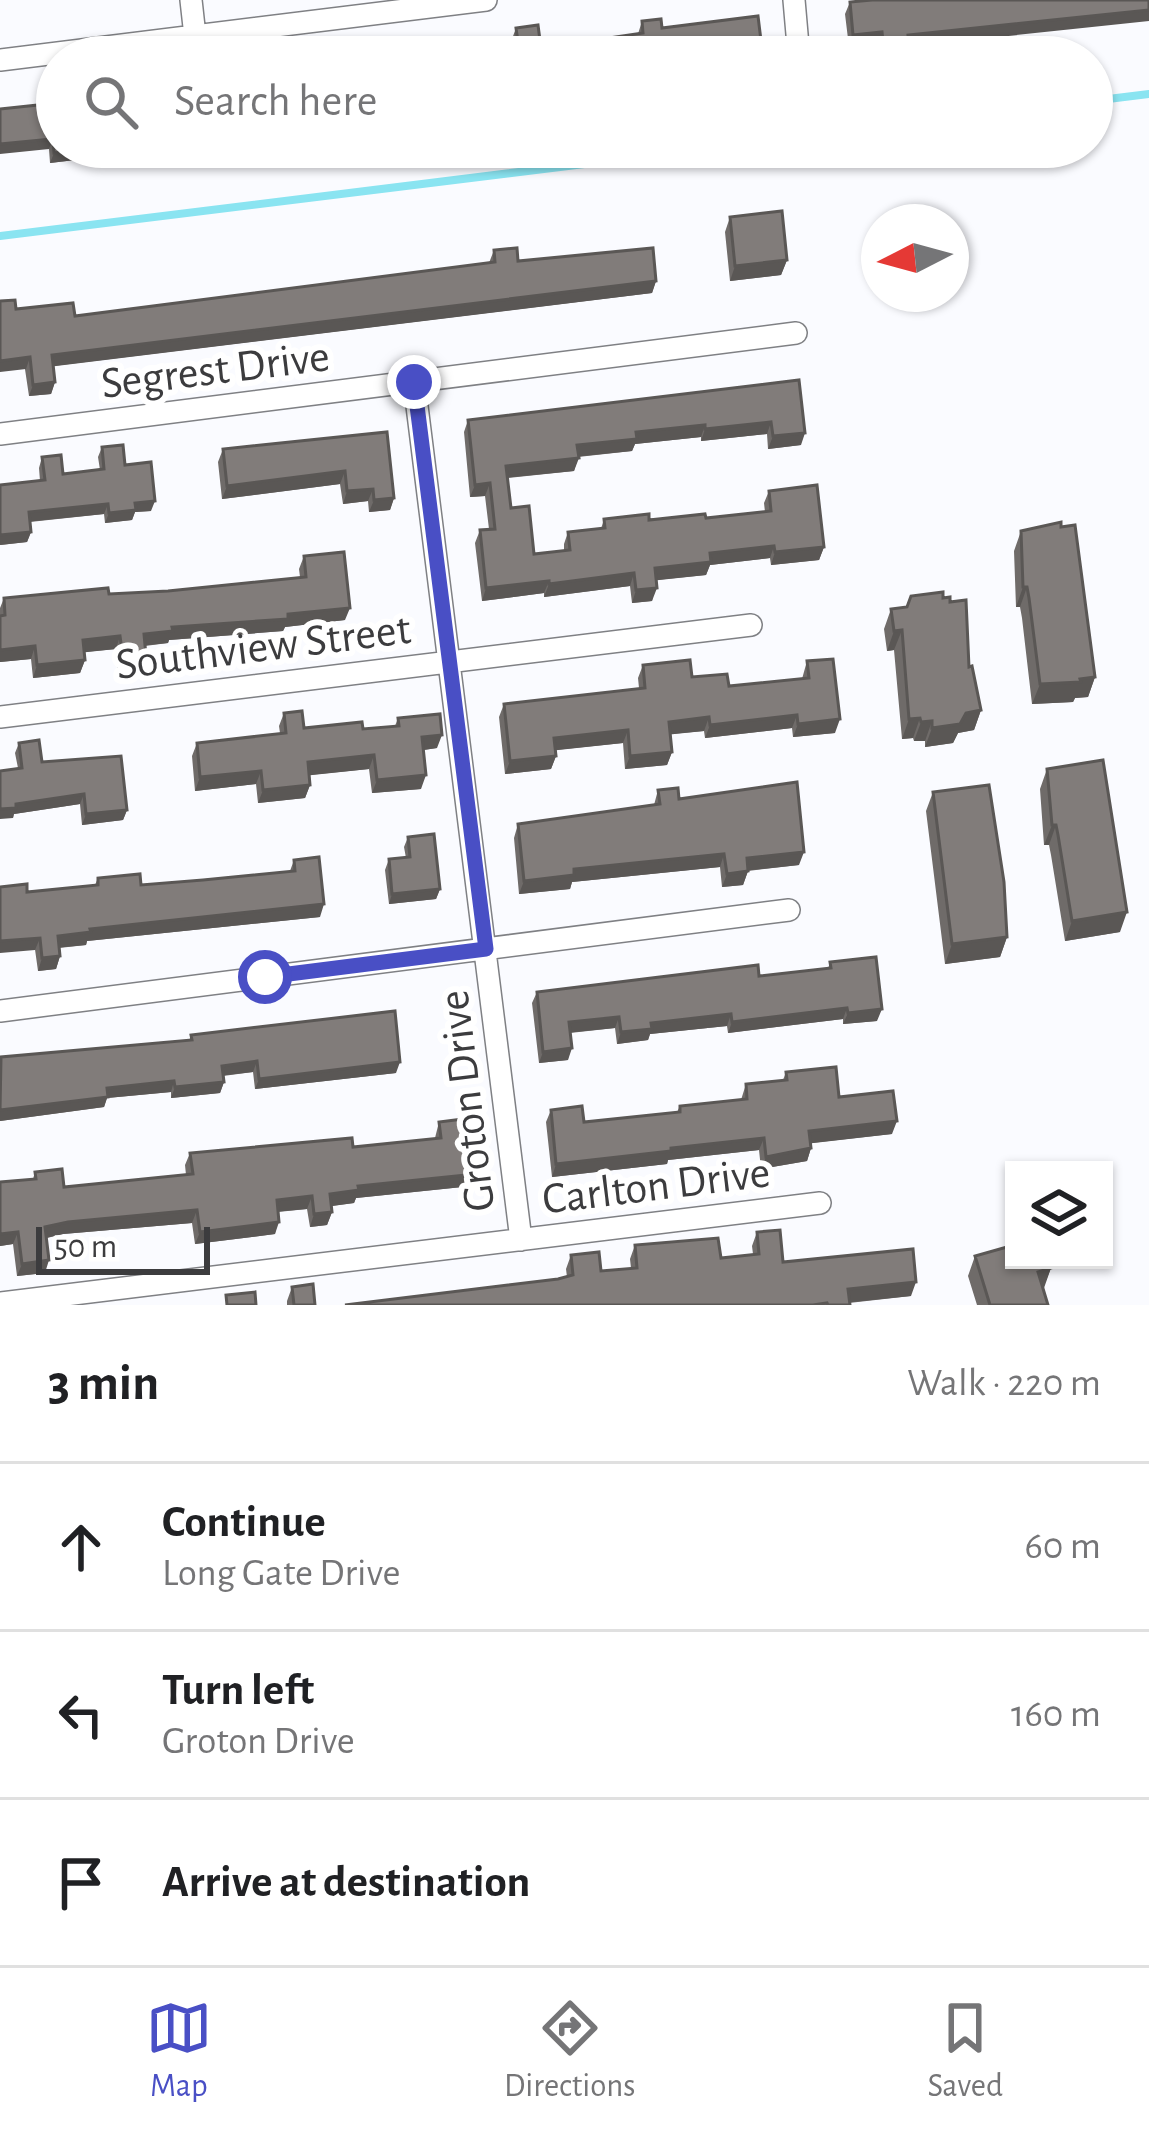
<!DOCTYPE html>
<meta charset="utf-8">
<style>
:root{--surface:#fff;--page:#f2f2f2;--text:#202124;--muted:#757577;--line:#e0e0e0;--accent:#494fc5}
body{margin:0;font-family:"Alegreya Sans",sans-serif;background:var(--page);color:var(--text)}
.controls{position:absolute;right:36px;bottom:36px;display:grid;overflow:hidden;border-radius:0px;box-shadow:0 3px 9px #0004}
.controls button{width:108px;height:108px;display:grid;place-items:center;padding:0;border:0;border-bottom:3px solid var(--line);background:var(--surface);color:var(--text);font:60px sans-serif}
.compass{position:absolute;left:861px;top:204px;width:108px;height:108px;border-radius:50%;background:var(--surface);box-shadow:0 3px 9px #0004;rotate:264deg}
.scale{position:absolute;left:36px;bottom:30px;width:174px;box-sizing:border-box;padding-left:12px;border:6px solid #3c3c3e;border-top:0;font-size:33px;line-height:42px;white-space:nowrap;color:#3c3c3e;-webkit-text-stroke:9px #fff;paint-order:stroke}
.stop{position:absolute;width:36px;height:36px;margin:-27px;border:9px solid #494fc5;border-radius:50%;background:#fff}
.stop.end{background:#494fc5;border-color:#fff;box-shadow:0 3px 12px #0008}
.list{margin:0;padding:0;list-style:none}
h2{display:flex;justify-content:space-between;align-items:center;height:156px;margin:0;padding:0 48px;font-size:51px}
h2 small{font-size:39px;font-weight:400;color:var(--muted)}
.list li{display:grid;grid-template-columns:78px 1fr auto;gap:36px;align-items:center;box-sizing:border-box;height:168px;padding:0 48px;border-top:3px solid var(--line)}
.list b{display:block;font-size:45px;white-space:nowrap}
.list p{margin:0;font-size:39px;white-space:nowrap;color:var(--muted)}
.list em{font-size:39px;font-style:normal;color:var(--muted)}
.icon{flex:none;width:66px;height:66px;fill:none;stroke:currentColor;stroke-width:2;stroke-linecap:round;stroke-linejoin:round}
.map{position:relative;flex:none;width:1149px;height:1305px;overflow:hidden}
.search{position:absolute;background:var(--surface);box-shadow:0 3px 9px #0004;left:36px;right:36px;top:36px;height:132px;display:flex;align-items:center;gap:30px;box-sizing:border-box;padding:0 42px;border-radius:66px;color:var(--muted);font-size:45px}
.sheet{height:660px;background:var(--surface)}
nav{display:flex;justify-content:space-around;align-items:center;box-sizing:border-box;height:168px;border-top:3px solid var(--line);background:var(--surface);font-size:33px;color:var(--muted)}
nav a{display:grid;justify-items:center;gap:6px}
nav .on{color:var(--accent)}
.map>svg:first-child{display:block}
</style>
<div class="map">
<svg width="1149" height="1305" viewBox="0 0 1149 1305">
<rect width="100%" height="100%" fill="#fafbff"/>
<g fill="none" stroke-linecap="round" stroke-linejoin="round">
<path stroke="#8ae4f1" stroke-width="8" d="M 1092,101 L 1149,94
M 0,236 L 722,147"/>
<g stroke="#7f8084" stroke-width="24">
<path id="street" d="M 191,0 L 195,36
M 794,0 L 799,57
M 0,60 L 486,0
M 414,382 L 521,1240
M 0,434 L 796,333
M 0,717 L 751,625
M 0,1011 L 789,910
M 0,1303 L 820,1203"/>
</g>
<use href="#street" stroke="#fff" stroke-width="21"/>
</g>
<path fill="#6f6b69" d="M 850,2 L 909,47 L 907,57 L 879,57 L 878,44 L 849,47 L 845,14 Z
M 642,21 L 763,57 L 451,56 L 514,49 L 512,39 L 516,28 L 541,48 L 638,34 Z
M 0,109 L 79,150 L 75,160 L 50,163 L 49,149 Z
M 730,217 L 787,260 L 781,275 L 730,281 L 725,232 Z
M 494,250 L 518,261 L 656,281 L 652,293 L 53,366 L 55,382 L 51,394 L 29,396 L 16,309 L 75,316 L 489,263 Z
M 799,380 L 801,445 L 768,449 L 767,434 L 701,441 L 701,437 L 635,444 L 632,451 L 578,457 L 574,471 L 508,478 L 511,508 L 534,554 L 564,551 L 564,544 L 568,532 L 601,529 L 604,519 L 706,518 L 765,512 L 764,503 L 769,491 L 824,547 L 819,560 L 771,565 L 770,558 L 710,565 L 706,575 L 656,580 L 652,601 L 632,603 L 630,586 L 544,597 L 544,593 L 482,601 L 475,543 L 480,530 L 489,529 L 485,496 L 470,497 L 464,432 L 468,420 Z
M 387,432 L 394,498 L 390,510 L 369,512 L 368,501 L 343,504 L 340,484 L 222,499 L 218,462 L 223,449 Z
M 102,447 L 125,465 L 151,511 L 135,512 L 132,520 L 105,523 L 104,514 L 30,522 L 31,532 L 27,542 L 0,545 L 40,481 L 39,468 L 42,457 L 63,474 L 100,470 L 98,457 Z
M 1021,531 L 1095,677 L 1088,697 L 1075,698 L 1073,702 L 1032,704 L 1022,618 L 1020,607 L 1016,607 L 1014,551 Z
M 304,556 L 345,620 L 285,627 L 283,631 L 169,640 L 168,643 L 145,646 L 142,668 L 118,671 L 116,649 L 84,652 L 85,660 L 80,673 L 33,678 L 31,659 L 0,662 L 0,608 L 4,598 L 168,591 L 300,577 L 299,569 Z
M 943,598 L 969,667 L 981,710 L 974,730 L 958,733 L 953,743 L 925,747 L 925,741 L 914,741 L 913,738 L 902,739 L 894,650 L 887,651 L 884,629 L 891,609 L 907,607 Z
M 807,661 L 835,733 L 793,737 L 792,728 L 705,738 L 704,731 L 671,734 L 672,752 L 667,765 L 625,769 L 623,743 L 555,750 L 556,756 L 551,769 L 505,774 L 499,717 L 504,704 L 639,688 L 638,678 L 643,665 L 729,686 L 802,679 Z
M 284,713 L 304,728 L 363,729 L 395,726 L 398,718 L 437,748 L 423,750 L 421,789 L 372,793 L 369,769 L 309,775 L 310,785 L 305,798 L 258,803 L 256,784 L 195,791 L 192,756 L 197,743 L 280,733 L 279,726 Z
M 19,743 L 42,762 L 127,810 L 123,820 L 82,825 L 80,804 L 14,814 L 13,818 L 18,768 L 15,753 Z
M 1047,769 L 1120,932 L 1065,941 L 1051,855 L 1049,845 L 1044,845 L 1040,789 Z
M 658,790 L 679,799 L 799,865 L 748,871 L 743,885 L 722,887 L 720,867 L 572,882 L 570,889 L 519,894 L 514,838 L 518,824 L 654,805 Z
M 933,792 L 1007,937 L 1000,957 L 945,964 L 926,811 Z
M 408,837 L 440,889 L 436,899 L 389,904 L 385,870 L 389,859 L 406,858 L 404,847 Z
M 294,860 L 320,917 L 87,941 L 86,945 L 59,948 L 60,956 L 56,969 L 38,971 L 27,892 L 95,885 L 98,878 L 141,885 L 290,871 Z
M 830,962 L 877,1021 L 843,1024 L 843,1019 L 728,1033 L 727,1026 L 650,1034 L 648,1040 L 617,1044 L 615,1028 L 570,1033 L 568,1060 L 539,1063 L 532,1003 L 537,992 L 759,976 L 828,969 Z
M 191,1035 L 396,1073 L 255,1089 L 253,1072 L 223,1076 L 224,1082 L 220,1093 L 171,1098 L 171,1092 L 107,1098 L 104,1107 L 0,1121 L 1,1057 L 189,1041 Z
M 786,1072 L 839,1097 L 892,1134 L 811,1143 L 811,1148 L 807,1161 L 761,1169 L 759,1150 L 668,1160 L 667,1164 L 552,1177 L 546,1122 L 551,1110 L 584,1122 L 677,1112 L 680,1106 L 741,1100 L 746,1084 L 783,1080 Z
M 439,1122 L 472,1186 L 356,1198 L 354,1203 L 331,1206 L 332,1212 L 327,1225 L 310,1227 L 307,1209 L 278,1212 L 275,1234 L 195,1244 L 192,1223 L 63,1234 L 47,1238 L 45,1273 L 17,1276 L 13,1244 L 0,1246 L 0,1182 L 33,1179 L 35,1172 L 64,1187 L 186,1175 L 185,1165 L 190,1153 L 353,1147 L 435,1138 Z
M 757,1232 L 783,1262 L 911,1296 L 849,1303 L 850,1305 L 345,1305 L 558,1279 L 567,1277 L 566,1269 L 571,1255 L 601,1271 L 631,1268 L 630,1259 L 635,1245 L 721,1258 L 753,1254 L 752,1246 Z
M 975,1256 L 1051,1268 L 1043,1288 L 1048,1305 L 977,1305 L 968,1276 Z
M 292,1287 L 315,1305 L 287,1305 L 287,1301 Z"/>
<path fill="#5a5755" d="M 1149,10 L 1149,21 L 904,47 L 908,35 Z
M 882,32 L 878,44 L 849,47 L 853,35 Z
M 909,49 L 907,57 L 882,57 L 884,52 Z
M 53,139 L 49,149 L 0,154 L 0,144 Z
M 79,150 L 75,160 L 50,163 L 54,153 Z
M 787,260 L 781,275 L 730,281 L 735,266 Z
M 656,281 L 652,293 L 48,367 L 52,355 Z
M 30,357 L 26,369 L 0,372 L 0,361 Z
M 55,382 L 51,394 L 29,396 L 33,385 Z
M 771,422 L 767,434 L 701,441 L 705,429 Z
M 705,425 L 701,437 L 635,444 L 632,451 L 573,457 L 577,445 L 636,432 Z
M 805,433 L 801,445 L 768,449 L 773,436 Z
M 579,458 L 574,471 L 502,478 L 506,466 Z
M 345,471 L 340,484 L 222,499 L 227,486 Z
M 490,483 L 485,496 L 470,497 L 475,485 Z
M 373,489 L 368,501 L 343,504 L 347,491 Z
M 394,498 L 390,510 L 369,512 L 374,500 Z
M 155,501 L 151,511 L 135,512 L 132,520 L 105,523 L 109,513 L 135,503 Z
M 108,504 L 104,514 L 25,522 L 29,512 Z
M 31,532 L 27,542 L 0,545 L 0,535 Z
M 774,546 L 770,558 L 710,565 L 706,575 L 650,581 L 655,568 L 710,553 Z
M 824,547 L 819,560 L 771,565 L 775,552 Z
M 634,573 L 630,586 L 544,597 L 549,584 Z
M 549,581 L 544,593 L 482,601 L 486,588 Z
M 1023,587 L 1027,587 L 1020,607 L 1016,607 Z
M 657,588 L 652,601 L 632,603 L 636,590 Z
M 350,608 L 345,620 L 285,627 L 283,631 L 169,640 L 168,643 L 139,646 L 144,634 L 172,627 Z
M 902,630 L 894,650 L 887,651 L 894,631 Z
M 120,636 L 116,649 L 78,653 L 83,640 Z
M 35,646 L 31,659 L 0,662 L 0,650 Z
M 146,656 L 142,668 L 118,671 L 123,658 Z
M 85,660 L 80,673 L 33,678 L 37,665 Z
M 1095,677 L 1088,697 L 1075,698 L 1073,702 L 1032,704 L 1040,684 Z
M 981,710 L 974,730 L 958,733 L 953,743 L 925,747 L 932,728 L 966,713 Z
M 797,715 L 792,728 L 705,738 L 710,725 Z
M 709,717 L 704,731 L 665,735 L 669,722 Z
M 920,718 L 913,738 L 902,739 L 909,719 Z
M 840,719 L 835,733 L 793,737 L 798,724 Z
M 932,721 L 925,741 L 914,741 L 921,722 Z
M 628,730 L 623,743 L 549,751 L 554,738 Z
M 442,735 L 437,748 L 417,751 L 422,737 Z
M 672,752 L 667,765 L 625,769 L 630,756 Z
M 374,755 L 369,769 L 303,776 L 308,762 Z
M 556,756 L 551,769 L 505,774 L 510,761 Z
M 261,771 L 256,784 L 195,791 L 200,777 Z
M 426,775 L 421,789 L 372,793 L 377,780 Z
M 310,785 L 305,798 L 258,803 L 263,790 Z
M 84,794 L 80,804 L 14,814 L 13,818 L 0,819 L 0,809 L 16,804 Z
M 127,810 L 123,820 L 82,825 L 86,814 Z
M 1052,825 L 1056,825 L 1049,845 L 1044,845 Z
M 804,852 L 799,865 L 742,871 L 747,858 Z
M 724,854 L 720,867 L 572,882 L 570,889 L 519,894 L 524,881 L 574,869 Z
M 748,871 L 743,885 L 722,887 L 727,874 Z
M 440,889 L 436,899 L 389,904 L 392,894 Z
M 324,904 L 320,917 L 87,941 L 86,945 L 54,948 L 58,936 L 90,929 Z
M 1127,912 L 1120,932 L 1065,941 L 1072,921 Z
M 1007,937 L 1000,957 L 945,964 L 952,944 Z
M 40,938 L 35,950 L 0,953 L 0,941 Z
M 60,956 L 56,969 L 38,971 L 42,958 Z
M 847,1008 L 843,1019 L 728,1033 L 732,1022 Z
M 882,1009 L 877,1021 L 843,1024 L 848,1013 Z
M 731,1014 L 727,1026 L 650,1034 L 648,1040 L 617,1044 L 621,1032 L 651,1023 Z
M 619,1017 L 615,1028 L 565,1033 L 569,1022 Z
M 572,1048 L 568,1060 L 539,1063 L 543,1052 Z
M 257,1061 L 253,1072 L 218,1076 L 222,1066 Z
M 400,1062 L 396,1073 L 255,1089 L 259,1079 Z
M 174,1081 L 171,1092 L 107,1098 L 104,1107 L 0,1121 L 0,1110 L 107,1088 Z
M 224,1082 L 220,1093 L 171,1098 L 175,1087 Z
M 897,1121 L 892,1134 L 805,1144 L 809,1131 Z
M 764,1138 L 759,1150 L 668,1160 L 667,1164 L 552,1177 L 556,1164 L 671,1148 Z
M 811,1148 L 807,1161 L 761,1169 L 766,1157 Z
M 476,1174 L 472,1186 L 356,1198 L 354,1203 L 325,1207 L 330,1194 L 358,1186 Z
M 312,1196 L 307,1209 L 273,1212 L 277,1200 Z
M 197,1210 L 192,1223 L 63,1234 L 41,1239 L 45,1227 L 68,1222 Z
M 332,1212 L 327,1225 L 310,1227 L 314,1214 Z
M 279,1222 L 275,1234 L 195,1244 L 200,1232 Z
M 18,1232 L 13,1244 L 0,1246 L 0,1234 Z
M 49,1260 L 45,1273 L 17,1276 L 22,1264 Z
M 1051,1268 L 1044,1288 L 1030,1291 L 1038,1272 Z
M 916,1282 L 911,1296 L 843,1303 L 848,1289 Z"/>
<path fill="#817c7a" stroke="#5a5755" stroke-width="3" d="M 872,0 L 1149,0 L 1149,10 L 908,35 L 909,49 L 884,52 L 882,32 L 853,35 L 850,2 Z
M 758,16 L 763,57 L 358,57 L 451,50 L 451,56 L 519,49 L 516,28 L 538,25 L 541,48 L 643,33 L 642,21 L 661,19 L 662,28 Z
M 57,103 L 57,147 L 79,147 L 79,150 L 54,153 L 53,139 L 0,144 L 0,109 Z
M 782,211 L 787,260 L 735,266 L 730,217 Z
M 517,248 L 518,261 L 653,248 L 656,281 L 52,355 L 55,382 L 33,385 L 30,357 L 0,361 L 0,301 L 15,300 L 16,309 L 73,303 L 75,316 L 495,262 L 494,250 Z
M 799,380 L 805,433 L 773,436 L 771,422 L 705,429 L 705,425 L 636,432 L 637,439 L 577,445 L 579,458 L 506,466 L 511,508 L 529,506 L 534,554 L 570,550 L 568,532 L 605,528 L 604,519 L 649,514 L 649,520 L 705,514 L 706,518 L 771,511 L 769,491 L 817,485 L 824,547 L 775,552 L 774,546 L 710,553 L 711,562 L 655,568 L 657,588 L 636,590 L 634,573 L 549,584 L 549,581 L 486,588 L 480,530 L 495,529 L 490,483 L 475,485 L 468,420 Z
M 387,432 L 394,498 L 374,500 L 373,489 L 347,491 L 345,471 L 227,486 L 223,449 Z
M 123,445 L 125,465 L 151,462 L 155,501 L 135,503 L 136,510 L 109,513 L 108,504 L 29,512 L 31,532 L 0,535 L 0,485 L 45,480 L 42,457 L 61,455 L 63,474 L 104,469 L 102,447 Z
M 1061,522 L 1061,527 L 1075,525 L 1095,677 L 1080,679 L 1081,682 L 1040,684 L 1029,598 L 1027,587 L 1023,587 L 1021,531 Z
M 344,552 L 350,608 L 288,614 L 288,619 L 172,627 L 173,631 L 144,634 L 146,656 L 123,658 L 120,636 L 83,640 L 85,660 L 37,665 L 35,646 L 0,650 L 0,616 L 5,615 L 4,598 L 108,588 L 109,594 L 168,591 L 306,577 L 304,556 Z
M 943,592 L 943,598 L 950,597 L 950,602 L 966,600 L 969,667 L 972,666 L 981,710 L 966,713 L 960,724 L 932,728 L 932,721 L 921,722 L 920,718 L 909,719 L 902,630 L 894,631 L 891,609 L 907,607 L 911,596 Z
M 833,659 L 840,719 L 798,724 L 797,715 L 710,725 L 709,717 L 669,722 L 672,752 L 630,756 L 628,730 L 554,738 L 556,756 L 510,761 L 504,704 L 645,688 L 643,665 L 690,660 L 692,677 L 727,674 L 729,686 L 809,678 L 807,661 Z
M 302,711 L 304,728 L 362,722 L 363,729 L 399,726 L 398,718 L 440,714 L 442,735 L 422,737 L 426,775 L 377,780 L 374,755 L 308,762 L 310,785 L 263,790 L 261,771 L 200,777 L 197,743 L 286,733 L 284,713 Z
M 39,740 L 42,762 L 121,756 L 127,810 L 86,814 L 84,794 L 16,804 L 16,808 L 0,809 L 0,771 L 22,768 L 19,743 Z
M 1103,760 L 1127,912 L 1072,921 L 1058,835 L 1056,825 L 1052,825 L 1047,769 Z
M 797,782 L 804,852 L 747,858 L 748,871 L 727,874 L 724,854 L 574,869 L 574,875 L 524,881 L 518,824 L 660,804 L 658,790 L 678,788 L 679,799 Z
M 989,785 L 1004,882 L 1007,937 L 952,944 L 933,792 Z
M 434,834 L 440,889 L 392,894 L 389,859 L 410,857 L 408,837 Z
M 319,857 L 324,904 L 90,929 L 91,932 L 58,936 L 60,956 L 42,958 L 40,938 L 0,941 L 0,887 L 27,884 L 27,892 L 98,885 L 98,878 L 140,874 L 141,885 L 203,880 L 295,871 L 294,860 Z
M 876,957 L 882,1009 L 848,1013 L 847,1008 L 732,1022 L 731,1014 L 651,1023 L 652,1029 L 621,1032 L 619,1017 L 569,1022 L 572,1048 L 543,1052 L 537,992 L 758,965 L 759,976 L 831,968 L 830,962 Z
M 395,1011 L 400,1062 L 259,1079 L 257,1061 L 222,1066 L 224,1082 L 175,1087 L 174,1081 L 107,1088 L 108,1097 L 0,1110 L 1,1057 L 192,1040 L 191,1035 Z
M 836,1067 L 839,1097 L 893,1091 L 897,1121 L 809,1131 L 811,1148 L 766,1157 L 764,1138 L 671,1148 L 671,1151 L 556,1164 L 551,1110 L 582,1106 L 584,1122 L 680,1112 L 680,1106 L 747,1099 L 746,1084 L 787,1080 L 786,1072 Z
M 471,1118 L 476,1174 L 358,1186 L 359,1190 L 330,1194 L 332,1212 L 314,1214 L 312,1196 L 277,1200 L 279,1222 L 200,1232 L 197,1210 L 68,1222 L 45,1227 L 49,1260 L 22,1264 L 18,1232 L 0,1234 L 0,1182 L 36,1179 L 35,1172 L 62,1169 L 64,1187 L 193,1174 L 190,1153 L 352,1138 L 353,1147 L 441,1138 L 439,1122 Z
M 780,1230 L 783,1262 L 913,1249 L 916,1282 L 848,1289 L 850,1305 L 828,1305 L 827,1303 L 813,1305 L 345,1305 L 558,1279 L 573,1275 L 571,1255 L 599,1252 L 601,1271 L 637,1268 L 635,1245 L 718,1238 L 721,1258 L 759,1254 L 757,1232 Z
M 1014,1245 L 1014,1260 L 1049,1260 L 1051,1268 L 1038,1272 L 1048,1305 L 990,1305 L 975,1256 Z
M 313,1284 L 315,1305 L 294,1305 L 292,1287 Z
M 255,1292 L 256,1305 L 227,1305 L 226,1295 Z"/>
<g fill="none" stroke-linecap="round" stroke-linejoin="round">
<path stroke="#494fc5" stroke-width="15" d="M 265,977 L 486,949 L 414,382"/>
</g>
<g text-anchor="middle" stroke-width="12" stroke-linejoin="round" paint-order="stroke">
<g font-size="45" fill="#3c3c3e" stroke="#fff">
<text transform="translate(215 368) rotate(-7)" y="16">Segrest Drive</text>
<text transform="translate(263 645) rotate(-7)" y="16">Southview Street</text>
<text transform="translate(465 1101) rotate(-97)" y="16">Groton Drive</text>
<text transform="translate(656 1184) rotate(-7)" y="16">Carlton Drive</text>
</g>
</g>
</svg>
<div class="controls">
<button><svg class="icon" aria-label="layers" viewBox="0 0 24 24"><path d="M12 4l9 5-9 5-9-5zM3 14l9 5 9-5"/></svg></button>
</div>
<svg class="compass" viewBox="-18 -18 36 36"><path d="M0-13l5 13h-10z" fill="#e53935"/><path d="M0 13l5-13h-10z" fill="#757577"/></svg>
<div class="scale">50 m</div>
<div class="stop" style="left:265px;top:977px"></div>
<div class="stop end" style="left:414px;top:382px"></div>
<div class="search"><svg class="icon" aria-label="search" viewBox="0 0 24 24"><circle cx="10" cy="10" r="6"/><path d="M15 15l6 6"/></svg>Search here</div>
</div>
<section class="sheet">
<h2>3 min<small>Walk · 220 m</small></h2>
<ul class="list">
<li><svg class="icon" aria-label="ahead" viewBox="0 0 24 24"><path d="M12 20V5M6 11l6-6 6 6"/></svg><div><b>Continue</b><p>Long Gate Drive</p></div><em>60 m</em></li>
<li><svg class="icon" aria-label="left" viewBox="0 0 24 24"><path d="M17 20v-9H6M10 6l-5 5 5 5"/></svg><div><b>Turn left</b><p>Groton Drive</p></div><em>160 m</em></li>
<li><svg class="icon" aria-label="arrive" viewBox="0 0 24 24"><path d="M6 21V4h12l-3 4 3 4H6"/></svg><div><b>Arrive at destination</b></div></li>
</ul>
</section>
<nav>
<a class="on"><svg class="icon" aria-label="map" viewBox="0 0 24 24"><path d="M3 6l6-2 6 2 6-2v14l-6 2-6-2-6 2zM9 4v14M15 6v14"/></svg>Map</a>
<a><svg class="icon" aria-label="directions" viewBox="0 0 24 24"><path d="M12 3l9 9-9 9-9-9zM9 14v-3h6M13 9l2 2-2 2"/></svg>Directions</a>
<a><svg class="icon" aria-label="saved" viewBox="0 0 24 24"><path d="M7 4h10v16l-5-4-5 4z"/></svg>Saved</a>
</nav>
